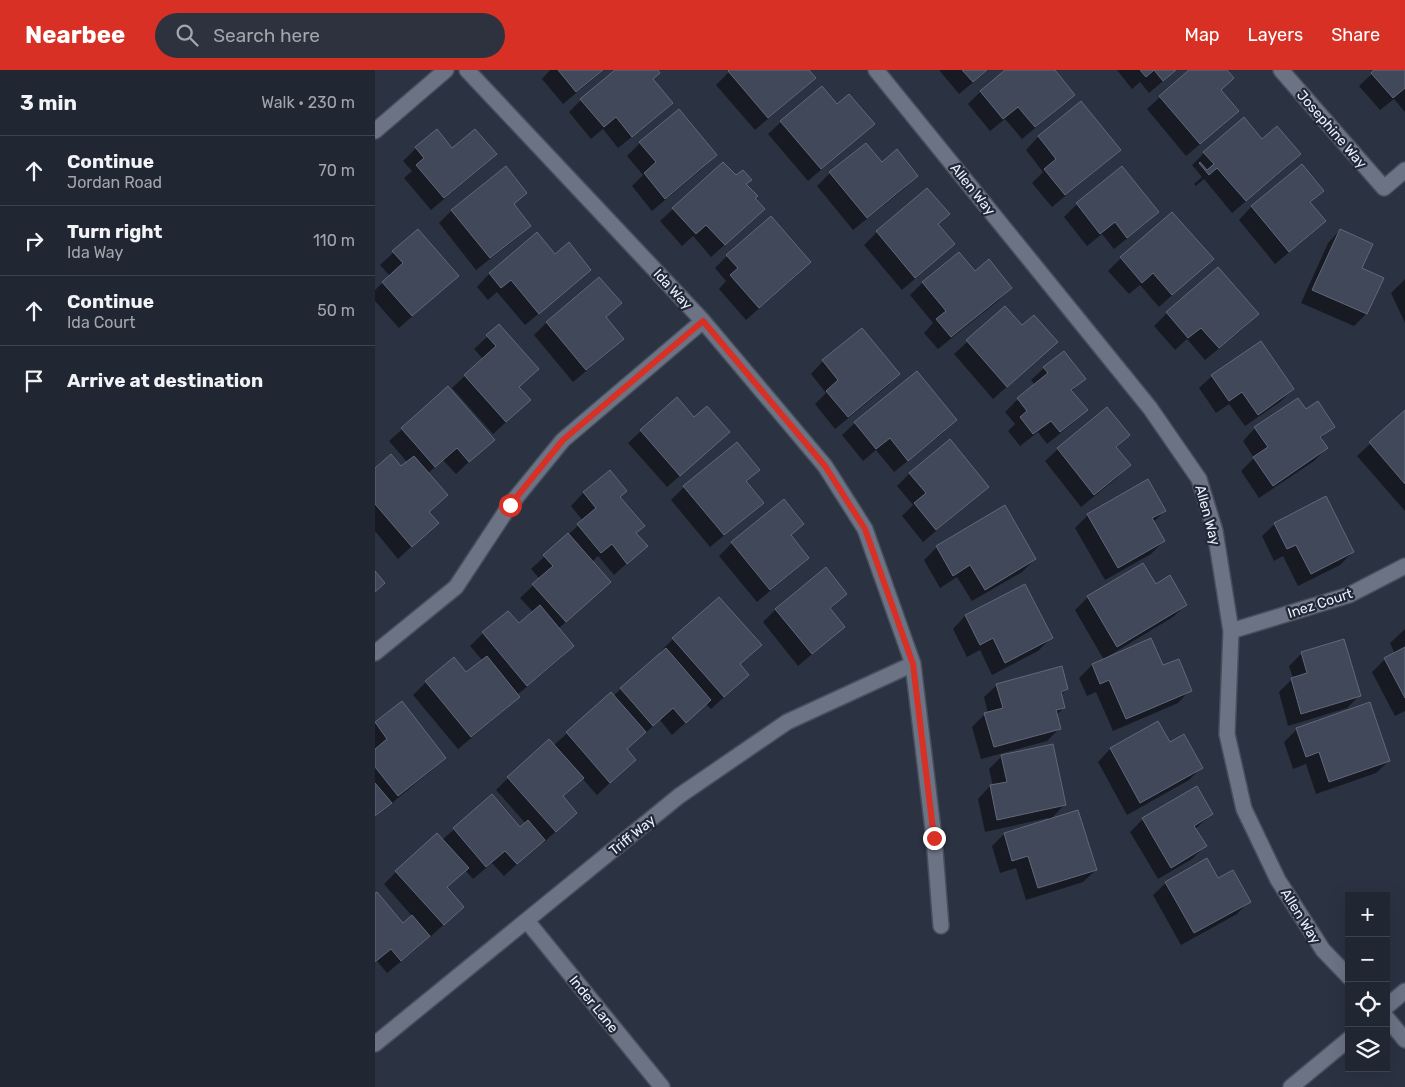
<!DOCTYPE html>
<meta charset="utf-8">
<style>
:root{--surface:#202632;--page:#2d323e;--text:#f1f3f6;--muted:#a2a5ac;--line:#3d434d;--accent:#d93025}
body{margin:0;font-family:Rubik,sans-serif;background:var(--page);color:var(--text)}
.controls{position:absolute;right:15px;bottom:15px;display:grid;overflow:hidden;border-radius:0px;box-shadow:0 5px 20px #0002}
.controls button{width:45px;height:45px;display:grid;place-items:center;padding:0;border:0;border-bottom:1px solid var(--line);background:var(--surface);color:var(--text);font:25px sans-serif}
.stop{position:absolute;width:15px;height:15px;margin:-11px;border:4px solid #d93025;border-radius:50%;background:#fff}
.stop.end{background:#d93025;border-color:#fff;box-shadow:0 1px 5px #0008}
.list{margin:0;padding:0;list-style:none}
h2{display:flex;justify-content:space-between;align-items:center;height:65px;margin:0;padding:0 20px;font-size:21px}
h2 small{font-size:16px;font-weight:400;color:var(--muted)}
.list li{display:grid;grid-template-columns:32px 1fr auto;gap:15px;align-items:center;box-sizing:border-box;height:70px;padding:0 20px;border-top:1px solid var(--line)}
.list b{display:block;font-size:19px;white-space:nowrap}
.list p{margin:0;font-size:16px;white-space:nowrap;color:var(--muted)}
.list em{font-size:16px;font-style:normal;color:var(--muted)}
.icon{flex:none;width:28px;height:28px;fill:none;stroke:currentColor;stroke-width:2;stroke-linecap:round;stroke-linejoin:round}
.map{position:relative;flex:none;width:1030px;height:1017px;overflow:hidden}
header{display:flex;align-items:center;gap:30px;box-sizing:border-box;height:70px;padding:0 25px;background:var(--accent);color:#fff}
header strong{font-size:24px}
nav{display:flex;gap:28px;margin-inline-start:auto;font-size:18px}
.search{width:350px;height:45px;background:var(--page);display:flex;align-items:center;gap:12px;box-sizing:border-box;padding:0 18px;border-radius:28px;color:var(--muted);font-size:19px}
main{display:flex}
aside{flex:1;background:var(--surface)}
.map>svg:first-child{display:block}
</style>
<header>
<strong>Nearbee</strong>
<div class="search"><svg class="icon" aria-label="search" viewBox="0 0 24 24"><circle cx="10" cy="10" r="6"/><path d="M15 15l6 6"/></svg>Search here</div>
<nav><a>Map</a><a>Layers</a><a>Share</a></nav>
</header>
<main>
<aside>
<h2>3 min<small>Walk · 230 m</small></h2>
<ul class="list">
<li><svg class="icon" aria-label="ahead" viewBox="0 0 24 24"><path d="M12 20V5M6 11l6-6 6 6"/></svg><div><b>Continue</b><p>Jordan Road</p></div><em>70 m</em></li>
<li><svg class="icon" aria-label="right" viewBox="0 0 24 24"><path d="M7 20v-9h11M14 6l5 5-5 5"/></svg><div><b>Turn right</b><p>Ida Way</p></div><em>110 m</em></li>
<li><svg class="icon" aria-label="ahead" viewBox="0 0 24 24"><path d="M12 20V5M6 11l6-6 6 6"/></svg><div><b>Continue</b><p>Ida Court</p></div><em>50 m</em></li>
<li><svg class="icon" aria-label="arrive" viewBox="0 0 24 24"><path d="M6 21V4h12l-3 4 3 4H6"/></svg><div><b>Arrive at destination</b></div></li>
</ul>
</aside>
<div class="map">
<svg width="1030" height="1017" viewBox="0 0 1030 1017">
<rect width="100%" height="100%" fill="#2b3242"/>
<path fill="#0007" d="M 175,0 L 229,0 L 188,34 L 167,9 Z
M 242,0 L 281,0 L 277,9 L 297,33 L 284,45 L 243,78 L 228,59 L 216,69 L 194,42 L 206,30 Z
M 356,0 L 433,0 L 439,8 L 427,20 L 380,60 L 341,15 Z
M 564,0 L 613,0 L 584,24 Z
M 632,0 L 678,0 L 698,25 L 685,37 L 647,69 L 630,49 L 615,61 L 593,34 L 606,21 Z
M 742,0 L 801,0 L 774,23 L 765,12 L 757,19 Z
M 816,0 L 850,0 L 845,21 L 862,41 L 849,54 L 811,86 L 772,39 L 785,27 Z
M 1001,0 L 1030,0 L 1030,42 L 1019,29 L 1005,40 L 984,16 Z
M 706,33 L 744,80 L 731,92 L 677,137 L 657,113 L 668,102 L 651,80 L 663,67 Z
M 462,36 L 498,54 L 485,66 L 433,111 L 393,64 L 406,52 Z
M 304,41 L 341,85 L 328,98 L 277,141 L 257,116 L 268,105 L 252,86 L 265,73 Z
M 887,71 L 924,84 L 912,97 L 857,143 L 829,109 L 821,116 L 819,114 L 827,107 L 817,95 L 829,83 Z
M 41,78 L 77,80 L 120,84 L 107,97 L 56,140 L 29,108 L 37,101 L 28,91 Z
M 348,93 L 370,114 L 378,129 L 375,152 L 336,187 L 318,166 L 307,176 L 285,151 Z
M 507,94 L 542,106 L 529,119 L 478,160 L 442,116 L 455,103 Z
M 926,95 L 947,121 L 935,133 L 949,151 L 936,164 L 900,194 L 864,150 L 876,137 Z
M 130,98 L 151,123 L 138,135 L 154,156 L 142,168 L 101,200 L 64,153 L 76,141 Z
M 747,98 L 783,142 L 770,154 L 739,179 L 727,164 L 712,176 L 689,147 L 702,134 Z
M 552,119 L 562,155 L 578,174 L 565,187 L 527,220 L 489,175 L 502,162 Z
M 797,143 L 824,201 L 784,237 L 765,215 L 754,224 L 733,201 L 746,188 Z
M 43,160 L 69,218 L 24,258 L 0,231 L 0,220 L 15,206 L 5,195 Z
M 965,160 L 985,199 L 1007,209 L 991,244 L 979,256 L 926,233 L 953,173 Z
M 162,164 L 180,185 L 215,199 L 202,212 L 150,255 L 122,222 L 113,230 L 102,217 L 114,204 Z
M 352,186 L 422,205 L 371,250 L 344,219 L 351,211 L 340,198 Z
M 843,199 L 882,244 L 870,257 L 830,290 L 812,269 L 800,280 L 779,256 L 792,243 Z
M 599,203 L 636,218 L 623,231 L 563,279 L 549,263 L 558,253 L 535,225 L 548,212 Z
M 224,208 L 245,233 L 230,248 L 247,268 L 235,281 L 198,312 L 159,265 L 171,253 Z
M 1030,209 L 1030,253 L 1016,223 Z
M 630,238 L 669,284 L 618,329 L 579,284 Z
M 124,256 L 143,317 L 141,343 L 118,364 L 77,318 L 108,289 L 99,279 Z
M 448,291 L 524,304 L 511,317 L 460,359 L 440,334 L 451,323 L 436,304 Z
M 669,298 L 709,309 L 696,322 L 711,340 L 698,353 L 672,374 L 663,362 L 645,376 L 633,361 L 640,354 L 630,342 L 643,329 L 660,315 L 656,310 Z
M 837,306 L 918,319 L 905,332 L 870,356 L 854,334 L 841,343 L 824,318 Z
M 73,318 L 118,369 L 81,404 L 68,390 L 52,404 L 53,442 L 62,453 L 23,489 L 0,461 L 0,399 L 26,398 L 32,392 L 14,371 Z
M 732,339 L 754,365 L 741,378 L 754,395 L 742,408 L 706,437 L 670,391 L 683,379 Z
M 931,341 L 958,356 L 945,369 L 952,378 L 939,391 L 884,428 L 866,401 L 879,388 L 868,371 L 880,358 Z
M 1030,342 L 1030,441 L 982,386 Z
M 580,350 L 568,363 L 519,402 L 501,380 L 488,391 L 467,365 L 480,353 Z
M 266,361 L 340,375 L 292,417 L 253,373 Z
M 383,400 L 370,412 L 387,433 L 374,445 L 335,477 L 296,430 L 309,417 Z
M 234,401 L 260,464 L 271,476 L 239,505 L 223,486 L 217,492 L 235,512 L 183,559 L 197,576 L 185,589 L 142,625 L 143,627 L 131,639 L 83,679 L 38,625 L 51,612 L 91,604 L 108,591 L 95,576 L 108,563 L 143,555 L 158,542 L 145,528 L 165,509 L 156,499 L 208,451 L 196,436 L 208,423 Z
M 535,403 L 612,417 L 599,429 L 548,472 L 527,446 L 538,435 L 522,416 Z
M 409,431 L 428,453 L 415,466 L 432,488 L 420,500 L 382,532 L 344,486 L 357,473 Z
M 790,441 L 778,452 L 789,471 L 776,484 L 730,510 L 700,458 L 713,445 Z
M 900,454 L 978,482 L 965,495 L 923,516 L 908,486 L 899,491 L 887,466 Z
M 562,477 L 660,489 L 647,502 L 597,531 L 582,507 L 565,518 L 549,490 Z
M 768,495 L 780,515 L 811,535 L 798,547 L 732,587 L 733,588 L 787,597 L 815,620 L 803,633 L 738,661 L 721,622 L 712,626 L 704,608 L 717,595 L 729,590 L 700,540 L 713,527 Z
M 471,524 L 454,540 L 468,557 L 455,569 L 423,596 L 388,552 L 400,540 Z
M 344,528 L 364,595 L 373,605 L 336,639 L 331,634 L 297,665 L 285,650 L 251,680 L 259,690 L 222,725 L 207,708 L 187,727 L 188,755 L 168,773 L 166,772 L 129,806 L 117,793 L 98,809 L 90,800 L 71,818 L 75,849 L 56,866 L 54,865 L 41,879 L 12,903 L 2,891 L 0,893 L 0,825 L 28,854 L 37,846 L 9,814 L 21,802 L 67,770 L 117,726 L 145,759 L 151,754 L 121,720 L 133,708 L 178,676 L 236,624 L 238,626 L 287,583 L 285,582 L 298,569 Z
M 590,546 L 676,568 L 663,581 L 617,605 L 605,580 L 592,587 L 578,559 Z
M 1030,559 L 1030,641 L 1020,646 L 997,602 L 1010,589 L 1020,584 L 1015,573 Z
M 927,583 L 984,626 L 972,638 L 913,656 L 904,622 L 918,608 L 914,596 Z
M 622,615 L 692,619 L 686,625 L 689,638 L 681,645 L 685,658 L 672,671 L 606,689 L 597,657 L 610,644 L 613,643 L 609,627 Z
M 26,633 L 70,688 L 57,700 L 0,747 L 0,654 Z
M 782,653 L 794,674 L 827,697 L 814,710 L 752,745 L 723,692 L 735,679 Z
M 922,659 L 1014,691 L 1001,703 L 941,724 L 931,694 L 918,699 L 909,672 Z
M 627,686 L 690,734 L 675,750 L 721,800 L 708,812 L 651,830 L 641,798 L 625,803 L 617,776 L 629,764 L 674,750 L 673,748 L 610,762 L 603,729 L 615,716 L 618,716 L 614,699 Z
M 821,718 L 837,744 L 820,759 L 830,776 L 817,789 L 783,809 L 755,762 L 768,749 Z
M 842,810 L 874,831 L 862,844 L 806,875 L 778,825 L 791,813 Z"/>
<path fill="#414859" stroke="#60687a" d="M 183,0 L 228,0 L 201,22 Z
M 240,0 L 283,0 L 285,3 L 278,9 L 298,33 L 257,67 L 241,47 L 229,57 L 205,29 Z
M 354,0 L 434,0 L 441,8 L 393,48 L 353,1 Z
M 587,0 L 612,0 L 598,12 Z
M 630,0 L 680,0 L 700,25 L 660,57 L 643,37 L 628,49 L 605,21 Z
M 765,0 L 801,0 L 788,11 L 779,0 L 771,7 Z
M 814,0 L 852,0 L 859,8 L 846,20 L 864,41 L 825,74 L 784,26 Z
M 999,0 L 1030,0 L 1030,18 L 1018,28 L 996,3 Z
M 447,16 L 462,34 L 474,24 L 500,54 L 446,99 L 405,51 Z
M 706,31 L 746,80 L 690,125 L 669,99 L 681,89 L 663,66 Z
M 304,39 L 342,85 L 290,129 L 269,103 L 281,92 L 264,72 Z
M 869,47 L 887,69 L 902,56 L 926,84 L 871,131 L 842,98 L 834,105 L 824,93 L 825,92 L 832,100 L 839,94 L 828,82 Z
M 62,59 L 77,78 L 100,59 L 122,84 L 69,128 L 41,95 L 49,88 L 40,77 Z
M 491,73 L 507,92 L 522,79 L 543,106 L 492,148 L 454,102 Z
M 348,92 L 361,105 L 368,100 L 377,110 L 371,114 L 383,126 L 380,128 L 390,139 L 350,175 L 331,155 L 321,164 L 297,138 Z
M 927,94 L 949,121 L 935,132 L 951,151 L 914,182 L 876,136 Z
M 131,96 L 152,123 L 139,134 L 156,156 L 115,188 L 76,140 Z
M 747,96 L 784,142 L 752,168 L 740,152 L 725,164 L 701,133 Z
M 552,118 L 575,144 L 563,154 L 580,174 L 540,208 L 501,161 Z
M 797,142 L 839,189 L 797,225 L 778,203 L 767,213 L 745,187 Z
M 396,146 L 436,192 L 384,238 L 355,205 L 363,198 L 351,185 Z
M 43,159 L 84,206 L 37,246 L 7,212 L 28,193 L 17,181 Z
M 965,159 L 998,174 L 987,198 L 1009,208 L 992,244 L 937,220 Z
M 162,162 L 180,184 L 194,172 L 216,200 L 164,244 L 136,210 L 126,218 L 114,203 Z
M 584,182 L 600,201 L 614,189 L 637,218 L 576,267 L 561,249 L 571,241 L 547,212 Z
M 843,197 L 884,244 L 844,278 L 826,258 L 813,268 L 791,242 Z
M 224,207 L 247,233 L 231,247 L 249,269 L 211,300 L 171,252 Z
M 630,236 L 647,255 L 659,245 L 683,272 L 632,317 L 591,270 Z
M 124,254 L 164,299 L 144,317 L 156,330 L 131,352 L 89,305 L 121,276 L 111,265 Z
M 487,258 L 525,304 L 473,347 L 451,321 L 463,310 L 447,290 Z
M 886,271 L 919,319 L 883,345 L 867,322 L 854,331 L 836,305 Z
M 689,281 L 711,309 L 696,320 L 713,340 L 685,362 L 676,351 L 658,364 L 645,347 L 652,341 L 642,328 L 673,303 L 668,297 Z
M 542,301 L 582,350 L 533,391 L 515,368 L 501,379 L 479,352 Z
M 73,316 L 120,370 L 94,392 L 82,378 L 60,397 L 26,358 Z
M 302,327 L 319,347 L 332,336 L 355,362 L 305,406 L 265,360 Z
M 923,328 L 931,339 L 943,331 L 960,357 L 945,367 L 953,378 L 898,416 L 878,387 L 893,377 L 879,357 Z
M 732,337 L 755,365 L 741,377 L 756,395 L 719,425 L 682,378 Z
M 1030,340 L 1030,414 L 994,372 Z
M 575,369 L 614,417 L 561,460 L 539,433 L 551,423 L 534,403 Z
M 362,372 L 385,400 L 371,411 L 389,433 L 349,465 L 308,416 Z
M 16,384 L 26,396 L 39,386 L 73,425 L 54,442 L 64,453 L 37,477 L 0,434 L 0,398 Z
M 235,400 L 252,421 L 245,427 L 270,456 L 261,463 L 273,476 L 252,494 L 237,474 L 226,483 L 202,454 L 221,438 L 208,422 Z
M 773,409 L 791,441 L 777,448 L 790,471 L 743,498 L 712,444 Z
M 951,426 L 979,482 L 936,504 L 921,475 L 912,479 L 899,453 Z
M 409,429 L 429,454 L 416,465 L 434,488 L 395,520 L 356,472 Z
M 630,435 L 661,489 L 610,520 L 595,495 L 578,506 L 561,476 Z
M 193,463 L 236,512 L 191,552 L 157,514 L 178,496 L 168,485 Z
M 768,493 L 781,514 L 795,505 L 812,535 L 742,577 L 712,526 Z
M 451,497 L 472,524 L 455,538 L 470,557 L 437,584 L 400,539 Z
M 0,501 L 10,513 L 0,522 Z
M 650,514 L 678,568 L 630,593 L 618,568 L 605,575 L 590,545 Z
M 344,527 L 387,575 L 365,594 L 374,605 L 349,627 L 297,568 Z
M 165,535 L 199,576 L 152,616 L 107,562 L 133,541 L 144,553 Z
M 776,568 L 788,595 L 804,589 L 817,621 L 751,649 L 734,610 L 725,614 L 717,594 Z
M 969,569 L 986,626 L 926,644 L 916,608 L 932,603 L 926,582 Z
M 1030,577 L 1030,628 L 1009,588 Z
M 291,578 L 336,630 L 311,653 L 298,638 L 278,656 L 245,618 Z
M 112,586 L 145,627 L 96,667 L 50,611 L 79,587 L 91,602 Z
M 687,596 L 693,619 L 686,622 L 690,638 L 681,640 L 686,659 L 619,677 L 609,643 L 628,638 L 621,614 Z
M 236,622 L 271,662 L 252,679 L 261,690 L 235,713 L 191,662 Z
M 27,631 L 71,688 L 23,726 L 0,697 L 0,679 L 12,669 L 0,652 Z
M 995,632 L 1015,691 L 954,712 L 944,682 L 931,687 L 921,658 Z
M 783,651 L 795,672 L 809,664 L 828,698 L 765,733 L 735,678 Z
M 174,669 L 209,708 L 188,726 L 202,743 L 181,762 L 132,707 Z
M 678,674 L 691,735 L 622,750 L 615,715 L 632,712 L 626,685 Z
M 0,713 L 17,733 L 0,746 Z
M 822,716 L 838,744 L 819,756 L 832,776 L 796,798 L 767,748 Z
M 117,724 L 145,757 L 153,750 L 170,770 L 142,794 L 130,781 L 111,797 L 78,758 Z
M 703,740 L 722,800 L 663,818 L 653,786 L 637,791 L 629,763 Z
M 62,763 L 94,798 L 72,817 L 89,837 L 69,855 L 20,801 Z
M 832,788 L 843,808 L 858,800 L 876,832 L 819,863 L 790,812 Z
M 2,822 L 28,853 L 37,845 L 55,866 L 26,891 L 16,879 L 0,892 L 0,823 Z"/>
<g fill="none" stroke-linecap="round" stroke-linejoin="round">
<g stroke="#484e5b" stroke-width="18">
<path id="minor" d="M 92,0 L 328,251 L 450,396 L 490,459 L 538,594 L 559,768 L 566,856
M 501,0 L 775,338 L 824,409 L 840,461 L 856,561 L 852,664 L 869,739 L 903,810 L 948,880 L 974,907
M 906,0 L 1009,118 L 1030,100
M 0,61 L 71,0
M 856,561 L 974,525 L 1030,496
M 0,583 L 81,517 L 135,435 L 188,370 L 328,251
M 152,851 L 287,1017
M 1011,937 L 1030,921
M 1011,947 L 1030,970
M 0,974 L 304,726 L 412,652 L 538,594
M 916,1017 L 974,969"/>
</g>
<use href="#minor" stroke="#6b7385" stroke-width="15"/>
</g>
<g fill="none" stroke-linecap="round" stroke-linejoin="round">
<path stroke="#d93025" stroke-width="6" d="M 135,435 L 188,370 L 328,251 L 450,396 L 490,459 L 538,594 L 559,768"/>
</g>
<g text-anchor="middle" stroke-width="4.5" stroke-linejoin="round" paint-order="stroke">
<g font-size="14" fill="#edf1fc" stroke="#212837">
<text transform="translate(957 59) rotate(49)" y="5">Josephine Way</text>
<text transform="translate(598 119) rotate(51)" y="5">Allen Way</text>
<text transform="translate(298 219) rotate(47)" y="5">Ida Way</text>
<text transform="translate(833 445) rotate(75)" y="5">Allen Way</text>
<text transform="translate(945 533) rotate(-18)" y="5">Inez Court</text>
<text transform="translate(257 765) rotate(-39)" y="5">Triff Way</text>
<text transform="translate(926 846) rotate(58)" y="5">Allen Way</text>
<text transform="translate(219 934) rotate(51)" y="5">Inder Lane</text>
</g>
</g>
</svg>
<div class="controls">
<button>+</button>
<button>−</button>
<button><svg class="icon" aria-label="locate" viewBox="0 0 24 24"><circle cx="12" cy="12" r="6"/><path d="M12 2v4M12 18v4M2 12h4M18 12h4"/></svg></button>
<button><svg class="icon" aria-label="layers" viewBox="0 0 24 24"><path d="M12 4l9 5-9 5-9-5zM3 14l9 5 9-5"/></svg></button>
</div>
<div class="stop" style="left:135px;top:435px"></div>
<div class="stop end" style="left:559px;top:768px"></div>
</div>
</main>
